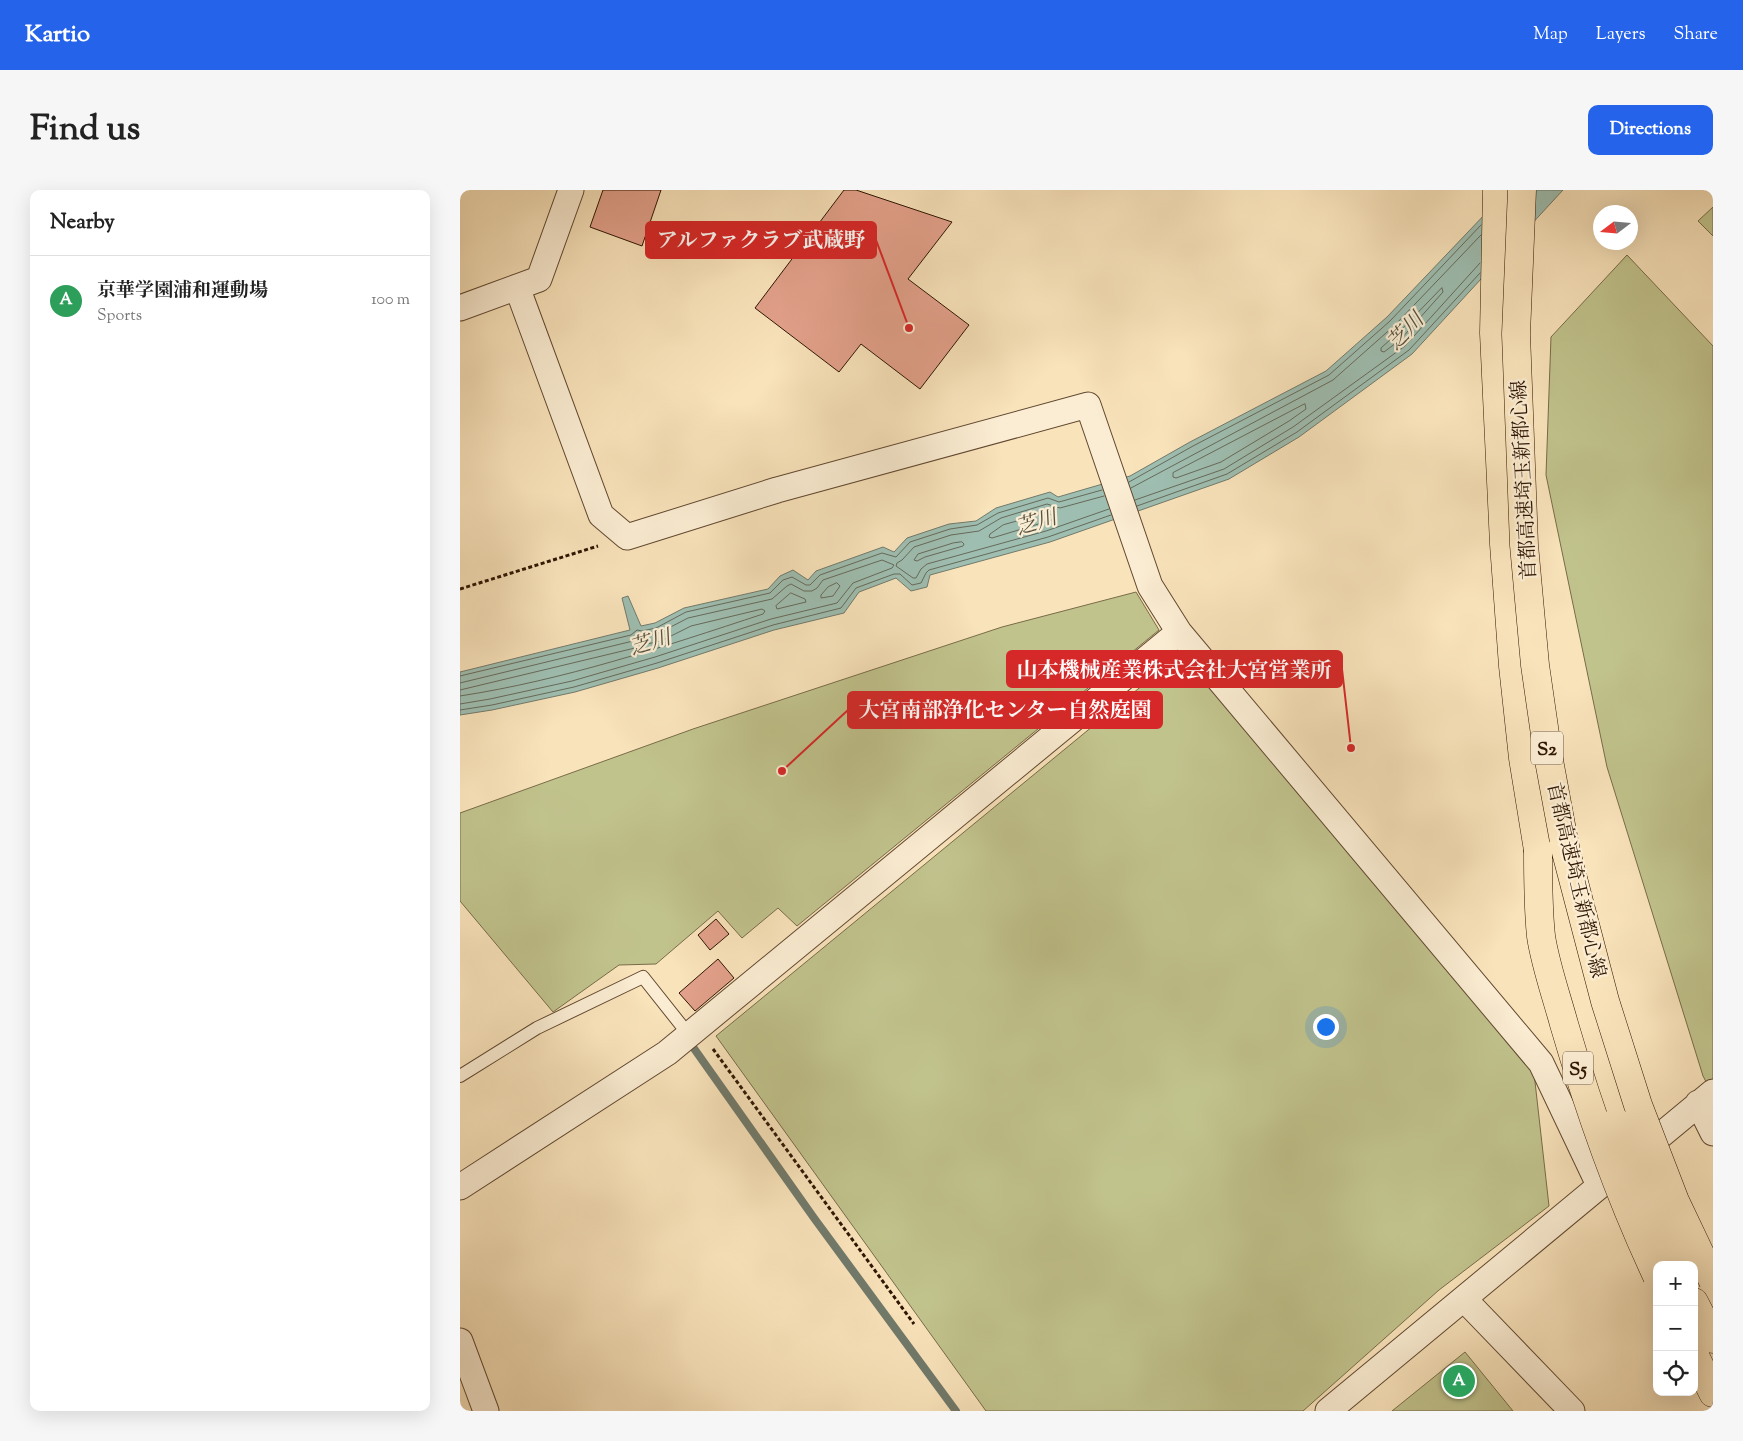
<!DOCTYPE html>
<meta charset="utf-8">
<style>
:root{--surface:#fff;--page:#f6f6f6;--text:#222;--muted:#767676;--line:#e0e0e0;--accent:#2563eb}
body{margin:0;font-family:"Sorts Mill Goudy","Noto Serif JP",serif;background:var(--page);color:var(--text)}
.controls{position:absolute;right:15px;bottom:15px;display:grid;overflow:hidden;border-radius:10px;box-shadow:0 5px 20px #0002}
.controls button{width:45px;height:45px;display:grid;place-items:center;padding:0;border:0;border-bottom:1px solid var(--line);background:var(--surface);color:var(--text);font:25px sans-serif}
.compass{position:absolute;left:1133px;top:15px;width:45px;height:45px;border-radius:50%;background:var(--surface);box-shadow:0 5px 20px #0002;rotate:254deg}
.you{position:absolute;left:865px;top:836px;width:18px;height:18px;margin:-12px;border:4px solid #fff;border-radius:50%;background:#1a73e8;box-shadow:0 0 0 8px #1a73e833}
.badge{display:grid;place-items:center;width:32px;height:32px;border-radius:50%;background:var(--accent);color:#fff;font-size:16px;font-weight:700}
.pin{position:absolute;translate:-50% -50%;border:2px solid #fff;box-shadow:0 1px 5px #0006}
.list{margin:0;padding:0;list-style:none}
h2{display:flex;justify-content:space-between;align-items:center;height:65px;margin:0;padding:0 20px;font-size:21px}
h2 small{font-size:16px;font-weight:400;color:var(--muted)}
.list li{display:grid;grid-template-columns:32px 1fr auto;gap:15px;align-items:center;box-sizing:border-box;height:90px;padding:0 20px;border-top:1px solid var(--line)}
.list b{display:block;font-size:19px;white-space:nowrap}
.list p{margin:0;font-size:16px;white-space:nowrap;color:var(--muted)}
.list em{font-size:16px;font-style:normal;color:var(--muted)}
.icon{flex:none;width:28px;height:28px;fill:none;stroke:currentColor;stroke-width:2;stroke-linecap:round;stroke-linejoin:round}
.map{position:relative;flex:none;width:1253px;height:1221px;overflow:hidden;border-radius:10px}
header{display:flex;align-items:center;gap:30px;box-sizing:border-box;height:70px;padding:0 25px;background:var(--accent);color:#fff}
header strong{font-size:24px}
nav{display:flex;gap:28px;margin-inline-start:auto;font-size:18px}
.intro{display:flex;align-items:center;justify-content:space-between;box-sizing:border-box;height:120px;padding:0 30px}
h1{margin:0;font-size:35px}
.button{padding:12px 22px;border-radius:10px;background:var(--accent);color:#fff;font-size:18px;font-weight:700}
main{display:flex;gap:30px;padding:0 30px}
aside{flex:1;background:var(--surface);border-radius:10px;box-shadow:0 5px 20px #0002}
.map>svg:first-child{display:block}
</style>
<header>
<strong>Kartio</strong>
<nav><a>Map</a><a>Layers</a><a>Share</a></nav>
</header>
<div class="intro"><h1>Find us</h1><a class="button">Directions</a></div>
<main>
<aside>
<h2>Nearby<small></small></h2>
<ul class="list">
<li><span class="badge" style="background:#2e9e5b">A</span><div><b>京華学園浦和運動場</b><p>Sports</p></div><em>100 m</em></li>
</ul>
</aside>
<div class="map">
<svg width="1253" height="1221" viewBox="0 0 1253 1221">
<rect width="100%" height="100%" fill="#f9e3bb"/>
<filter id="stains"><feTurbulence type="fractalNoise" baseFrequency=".004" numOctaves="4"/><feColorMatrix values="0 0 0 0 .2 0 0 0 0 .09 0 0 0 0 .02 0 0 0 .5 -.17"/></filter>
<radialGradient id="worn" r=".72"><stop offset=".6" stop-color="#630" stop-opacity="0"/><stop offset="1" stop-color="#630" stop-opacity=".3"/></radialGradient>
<path fill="#c1c38d" stroke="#786c48" d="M 1253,17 L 1253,46 L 1238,31 Z
M 1167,65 L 1253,156 L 1253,905 L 1243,886 L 1147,577 L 1086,285 L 1091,147 Z
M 676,402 L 699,440 L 337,736 L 318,718 L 282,748 L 258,721 L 196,774 L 159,775 L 93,822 L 0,711 L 0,623 L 233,539 L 542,437 Z
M 723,462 L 1074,883 L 1089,1016 L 979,1100 L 843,1221 L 526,1221 L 256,846 Z
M 1005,1162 L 1053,1221 L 932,1221 Z"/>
<path fill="#9ebeb1" stroke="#717a6b" d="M 1048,0 L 1103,0 L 952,164 L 839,247 L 769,289 L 590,352 L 470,385 L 467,397 L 451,401 L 436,388 L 399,402 L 384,423 L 314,440 L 198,478 L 115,502 L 32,520 L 0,525 L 0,482 L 170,440 L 162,408 L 168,406 L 181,436 L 195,433 L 224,418 L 308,399 L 320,386 L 333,380 L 348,390 L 356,381 L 423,357 L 434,362 L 447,348 L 489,334 L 516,331 L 536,318 L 590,302 L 598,307 L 670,286 L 730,252 L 866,181 L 927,127 Z"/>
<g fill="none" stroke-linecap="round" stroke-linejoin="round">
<path stroke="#666a5a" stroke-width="1" d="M 982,98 L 983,102 L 940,150 L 924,162 L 921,161 L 921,158 L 940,141 Z
M 845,214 L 846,219 L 829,231 L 761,272 L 716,288 L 713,287 L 713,283 Z
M 669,292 L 733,256 L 869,185 L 930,131 L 1021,35
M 671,298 L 873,190 L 935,135 L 1021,45
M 644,306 L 600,318 L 587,314 L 541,328 L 519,341 L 491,345 L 454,357 L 442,370 L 437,373 L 436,376 L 453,388 L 456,388 L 461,379 L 467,374 L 586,341 L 649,319
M 675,310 L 764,279 L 833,237 L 945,156 L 1020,73
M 677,316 L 767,284 L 837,242 L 949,160 L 1020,83
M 586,323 L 595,326 L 595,329 L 532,348 L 529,347 L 530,344 L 543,335 Z
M 502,352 L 504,354 L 503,356 L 465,367 L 457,371 L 454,370 L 458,364 L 493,353 Z
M 377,393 L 380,396 L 373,406 L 361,408 L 361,405 L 368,397 Z
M 331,403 L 345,409 L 346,412 L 317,419 L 316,416 Z
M 0,486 L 171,445 L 177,440 L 182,441 L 196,438 L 226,422 L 310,403 L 323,390 L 332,387 L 346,395 L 350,395 L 360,385 L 422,363 L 436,367 L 450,352 L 490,339 L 517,335 L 538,323 L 588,308 L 599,312 L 642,300
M 0,493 L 173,451 L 179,447 L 199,443 L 228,428 L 312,409 L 327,396 L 331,394 L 344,401 L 352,401 L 357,398 L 363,390 L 422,370 L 434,375 L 432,378 L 393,393 L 377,413 L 311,429 L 195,467 L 112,491 L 30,509 L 0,514
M 0,500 L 175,458 L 182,455 L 201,451 L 231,436 L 302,419 L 305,421 L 303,424 C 203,457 104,490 0,506
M 0,520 L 32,515 L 114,497 L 197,473 L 313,435 L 381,418 L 396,398 L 434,384 L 440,384 L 452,395 L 461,393 L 466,383 L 469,380 L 588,347 L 651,325"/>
<path stroke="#717a6b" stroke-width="8" d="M 228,850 L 354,1028 L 496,1221"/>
</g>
<path fill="#e3a18b" stroke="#2e1502" d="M 143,0 L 201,0 L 182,56 L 130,37 Z
M 384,0 L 396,0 L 492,32 L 448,89 L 509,135 L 460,199 L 401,154 L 379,182 L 295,118 Z
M 256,729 L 269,744 L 250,760 L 238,745 Z
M 258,769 L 274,788 L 235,821 L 219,803 Z"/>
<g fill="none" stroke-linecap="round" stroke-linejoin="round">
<g stroke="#614830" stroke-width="14">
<path id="service" d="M 0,886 L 77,838 L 183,787 L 229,845"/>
</g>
<g stroke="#614830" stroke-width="27">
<path id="minor" d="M 57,97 L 141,325 L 167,347 L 317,300 L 628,215 L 690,396 L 719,442
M 0,118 L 79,89 L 111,0
M 1238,913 L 1253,943
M 0,997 L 207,863 L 719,442 L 1081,873 L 1139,995
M 1004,1109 L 1112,1221
M 0,1151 L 26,1221
M 868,1221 L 1253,902"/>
</g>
<g stroke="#2e1502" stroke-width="29">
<path id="motorway" d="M 1037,0 L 1034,143 L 1044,354 L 1053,476 L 1063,568 L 1078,660
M 1234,1112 L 1253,1149
M 1234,1164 L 1253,1203"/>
</g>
<path stroke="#2e1502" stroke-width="3" stroke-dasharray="4 2.5" stroke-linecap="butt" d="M 0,399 L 138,356
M 253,859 L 454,1134"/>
<use href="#service" stroke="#fbedd3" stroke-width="12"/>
<use href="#minor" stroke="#fbedd3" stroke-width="25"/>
<use href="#motorway" stroke="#f9e3bb" stroke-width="28"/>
<g stroke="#2e1502" stroke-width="29" stroke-linecap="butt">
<path id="motorway-bridge" d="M 1062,0 L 1056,144 L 1064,355 L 1075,475 L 1088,565 L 1106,662 L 1145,811 L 1178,915 L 1215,1011 L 1253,1091
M 1078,660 C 1078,689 1078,718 1081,746 C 1085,774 1097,808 1104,834 C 1129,920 1159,1005 1197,1086
M 1156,932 L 1201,1045 L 1215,1075"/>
</g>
<use href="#motorway-bridge" stroke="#f9e3bb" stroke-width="28"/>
</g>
<g text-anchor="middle" stroke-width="4.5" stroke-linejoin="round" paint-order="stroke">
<g fill="#fbedd3" stroke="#6c5641" stroke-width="1">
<rect x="1071" y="541.5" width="32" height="33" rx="4"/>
<rect x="1103" y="861.5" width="30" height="33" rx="4"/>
</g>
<g font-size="19" font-weight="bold" fill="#2e1502">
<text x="1087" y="565">S2</text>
<text x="1118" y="885">S5</text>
</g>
<g font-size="20" fill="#2e1502" stroke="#fbedd3">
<text transform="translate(1063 290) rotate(-93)" y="7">首都高速埼玉新都心線</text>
<text transform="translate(1117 690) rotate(77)" y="7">首都高速埼玉新都心線</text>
</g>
<g font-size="21" font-style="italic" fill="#55503f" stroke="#fbedd3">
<text transform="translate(945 141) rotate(-46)" y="7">芝川</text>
<text transform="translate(576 332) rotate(-17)" y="7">芝川</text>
<text transform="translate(190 452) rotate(-17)" y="7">芝川</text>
</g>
</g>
<path fill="none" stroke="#d62828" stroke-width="2" d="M449 138L416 50M891 558L882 479M322 581L388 520"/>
<g fill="#d62828" stroke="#fbedd3" stroke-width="2">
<circle cx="449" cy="138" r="5"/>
<circle cx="891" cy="558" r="5"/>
<circle cx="322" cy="581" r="5"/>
</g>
<g fill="#d62828" stroke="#d62828" stroke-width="2">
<rect x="186" y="32" width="230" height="36" rx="5"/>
<rect x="547" y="461" width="335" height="36" rx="5"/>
<rect x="388" y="502" width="314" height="36" rx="5"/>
</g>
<g font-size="21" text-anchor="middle" font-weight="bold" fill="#fff">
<text x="301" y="57">アルファクラブ武蔵野</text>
<text x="714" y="487">山本機械産業株式会社大宮営業所</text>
<text x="545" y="527">大宮南部浄化センター自然庭園</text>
</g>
<rect width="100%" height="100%" filter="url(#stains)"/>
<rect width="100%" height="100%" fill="url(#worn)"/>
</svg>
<div class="controls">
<button>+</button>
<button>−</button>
<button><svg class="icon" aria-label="locate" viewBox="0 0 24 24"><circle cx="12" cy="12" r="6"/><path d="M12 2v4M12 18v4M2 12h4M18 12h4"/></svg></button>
</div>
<svg class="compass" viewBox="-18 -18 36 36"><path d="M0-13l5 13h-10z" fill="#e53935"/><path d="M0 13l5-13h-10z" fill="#767676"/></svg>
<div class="you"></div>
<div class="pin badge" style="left:999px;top:1191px;background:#2e9e5b">A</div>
</div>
</main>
